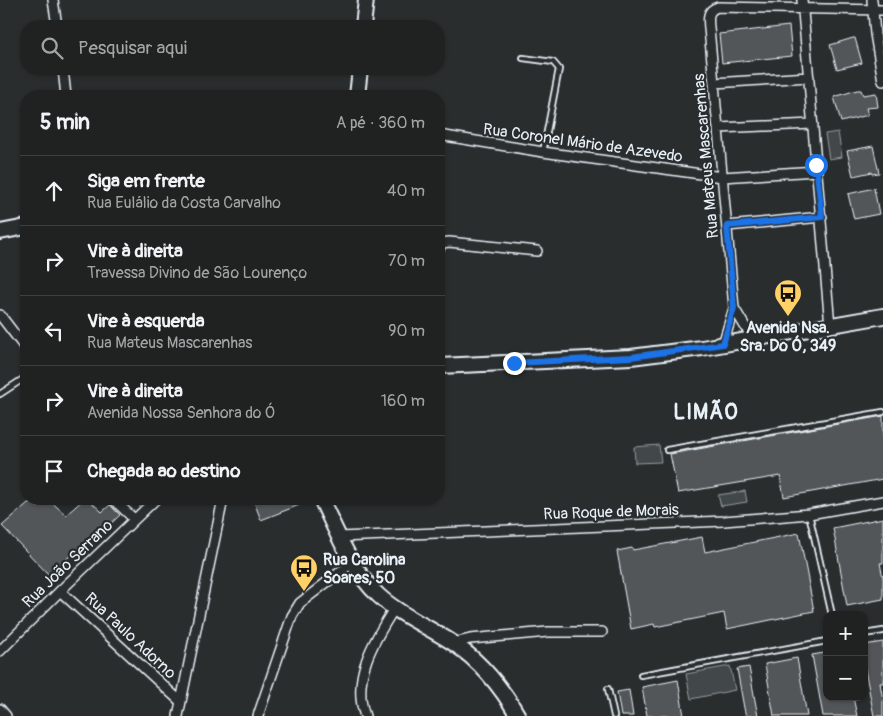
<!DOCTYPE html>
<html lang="pt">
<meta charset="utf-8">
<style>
:root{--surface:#202222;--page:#282a2a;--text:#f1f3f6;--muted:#a2a4a5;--line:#3d3f40}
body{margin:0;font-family:Pangolin,sans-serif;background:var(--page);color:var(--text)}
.controls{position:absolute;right:15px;bottom:15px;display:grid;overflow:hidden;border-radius:10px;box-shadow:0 1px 4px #0004}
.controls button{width:45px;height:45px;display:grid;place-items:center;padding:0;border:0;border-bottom:1px solid var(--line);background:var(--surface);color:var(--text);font:25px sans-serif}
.stop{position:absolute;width:15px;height:15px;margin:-11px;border:4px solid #1a73e8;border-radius:50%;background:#fff}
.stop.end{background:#1a73e8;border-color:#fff;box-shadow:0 1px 5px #0008}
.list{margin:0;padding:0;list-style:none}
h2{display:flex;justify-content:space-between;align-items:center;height:65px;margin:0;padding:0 20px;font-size:21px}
h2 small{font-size:16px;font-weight:400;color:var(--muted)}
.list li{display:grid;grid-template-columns:32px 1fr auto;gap:15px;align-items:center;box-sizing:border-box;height:70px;padding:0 20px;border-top:1px solid var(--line)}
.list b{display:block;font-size:19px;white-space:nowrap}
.list p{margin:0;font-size:16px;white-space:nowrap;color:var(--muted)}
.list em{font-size:16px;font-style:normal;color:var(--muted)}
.icon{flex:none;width:28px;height:28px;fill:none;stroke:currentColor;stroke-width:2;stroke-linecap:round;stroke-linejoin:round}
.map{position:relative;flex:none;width:883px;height:716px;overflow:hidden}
.search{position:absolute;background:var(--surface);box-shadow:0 1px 4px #0004;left:20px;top:20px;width:425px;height:55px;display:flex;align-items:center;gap:12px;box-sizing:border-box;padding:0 18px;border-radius:20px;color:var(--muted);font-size:19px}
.panel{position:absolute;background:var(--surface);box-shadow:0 1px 4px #0004;left:20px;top:90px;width:425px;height:415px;border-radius:20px}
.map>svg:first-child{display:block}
</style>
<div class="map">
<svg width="883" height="716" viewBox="0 0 883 716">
<rect width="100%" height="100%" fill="#2a2d2e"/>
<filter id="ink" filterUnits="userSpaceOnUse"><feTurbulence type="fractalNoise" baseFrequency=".02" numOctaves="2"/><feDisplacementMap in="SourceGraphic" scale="10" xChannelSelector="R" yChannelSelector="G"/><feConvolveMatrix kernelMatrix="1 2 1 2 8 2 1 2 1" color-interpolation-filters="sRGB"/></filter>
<g filter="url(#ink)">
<path fill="#424648" stroke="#959ca0" d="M 838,132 L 842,157 L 829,159 L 825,134 Z
M 659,445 L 661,462 L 635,463 L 634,447 Z
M 745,491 L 747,502 L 721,506 L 718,495 Z
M 730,666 L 735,690 L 691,699 L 686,674 Z"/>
<path fill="#535759" stroke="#e8f1f8" d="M 789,26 L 792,56 L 722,63 L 719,34 Z
M 853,38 L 855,38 L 862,63 L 837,69 L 830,45 Z
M 857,90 L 861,90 L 863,95 L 876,93 L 878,107 L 866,108 L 868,115 L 841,122 L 834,97 Z
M 873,146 L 879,173 L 872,174 L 872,172 L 853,176 L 847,151 Z
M 874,188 L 879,214 L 854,219 L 848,194 Z
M 883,416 L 883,479 L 784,497 L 780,476 L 678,493 L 670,454 Z
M 48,499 L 66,515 L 84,499 L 88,499 L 102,512 L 110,505 L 120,515 L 101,533 L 99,532 L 85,546 L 83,544 L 49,575 L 2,526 L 28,503 L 33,502 L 38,507 Z
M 253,499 L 312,499 L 312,500 L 261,520 Z
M 883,518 L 883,563 L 880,563 L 883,578 L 883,599 L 847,606 L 833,528 Z
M 799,533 L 814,611 L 727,629 L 724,613 L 655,627 L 654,624 L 631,629 L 617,551 L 632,548 L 633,550 L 702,537 L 705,552 Z
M 883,642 L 883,683 L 880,683 L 883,700 L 883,716 L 874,716 L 864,664 L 864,645 Z
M 824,653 L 827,668 L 827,697 L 853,697 L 857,716 L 823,716 L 812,655 Z
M 797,658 L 807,716 L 774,716 L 765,664 Z
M 749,667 L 756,706 L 758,716 L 746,716 L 744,708 L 737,669 Z
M 678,680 L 684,716 L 647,716 L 642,687 Z
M 629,690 L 633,716 L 621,716 L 617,692 Z"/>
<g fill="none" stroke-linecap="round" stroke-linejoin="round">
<g stroke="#e8f1f8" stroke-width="8">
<path id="lane" d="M 523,58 L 553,62 L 559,69 L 543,152
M 0,394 L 26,377
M 667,450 L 883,412
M 809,514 L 832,615
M 864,634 L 883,631
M 641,675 L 827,641
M 608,689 L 614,716"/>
</g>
<g stroke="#e8f1f8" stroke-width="12">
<path id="street" d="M 53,0 L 57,26
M 802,0 L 830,326
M 872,0 L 875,34 L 883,81
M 63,69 L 66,96
M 714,83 L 809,77
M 718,128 L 813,124
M 439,135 L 543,152 L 722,177 L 817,171
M 727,226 L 822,217
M 439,249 L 442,243 L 449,242 L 537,251
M 734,308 L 746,328 L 755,339
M 0,315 L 26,349
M 723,344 L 734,308 L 709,28 C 708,18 707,10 718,7 L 883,10
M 113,499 L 134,519
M 339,537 L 724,521 L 809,514 L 883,501
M 60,591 L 181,702
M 454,643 L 470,639 L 548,632 L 602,632
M 0,651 L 60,591 L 156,499
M 0,709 L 6,716
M 178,716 L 223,499
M 258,716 L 292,616 L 300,603 L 353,562
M 365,716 C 351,678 374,640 394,609"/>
</g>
<g stroke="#e8f1f8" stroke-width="18">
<path id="secondary" d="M 363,26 L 366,0
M 357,96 L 360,69
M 0,232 L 26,227
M 439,366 L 631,357 L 702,348 L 883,316
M 321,499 C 337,532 351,570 379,596 C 401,616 429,627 453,643 C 480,661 502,688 518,716"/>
</g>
<use href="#lane" stroke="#2a2d2e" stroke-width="4.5"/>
<use href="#street" stroke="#2a2d2e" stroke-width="9"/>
<use href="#secondary" stroke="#2a2d2e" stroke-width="14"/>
</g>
</g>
<g fill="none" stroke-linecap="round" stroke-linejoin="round" filter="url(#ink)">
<path stroke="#1a73e8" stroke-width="6" d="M 514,363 L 631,357 L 723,344 L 734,308 L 727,226 L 822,217 L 816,165"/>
</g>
<defs>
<g id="bus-pin" transform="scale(1.4375)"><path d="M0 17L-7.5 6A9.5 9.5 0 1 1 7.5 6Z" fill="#ffd166" stroke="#2a2d2e"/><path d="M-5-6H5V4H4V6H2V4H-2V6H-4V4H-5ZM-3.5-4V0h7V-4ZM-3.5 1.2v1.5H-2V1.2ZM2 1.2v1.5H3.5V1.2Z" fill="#111"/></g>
</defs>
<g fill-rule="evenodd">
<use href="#bus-pin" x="788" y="293"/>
<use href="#bus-pin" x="304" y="568"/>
</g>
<g text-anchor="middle" stroke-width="4.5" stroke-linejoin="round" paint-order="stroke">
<g font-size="16" fill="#e8f1f8" stroke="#2a2d2e">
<text transform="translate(583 142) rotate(8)" y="6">Rua Coronel Mário de Azevedo</text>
<text transform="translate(705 156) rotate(-95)" y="6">Rua Mateus Mascarenhas</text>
<text transform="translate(611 511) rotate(-2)" y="6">Rua Roque de Morais</text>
<text transform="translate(67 563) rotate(-44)" y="6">Rua João Serrano</text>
<text transform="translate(131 635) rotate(43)" y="6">Rua Paulo Adorno</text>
</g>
<g font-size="16" font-weight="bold" fill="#e8f1f8" stroke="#2a2d2e">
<text x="788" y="333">Avenida Nsa.<tspan x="788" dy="18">Sra. Do Ó, 349</tspan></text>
<text x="323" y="565" text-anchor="start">Rua Carolina<tspan x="323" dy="18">Soares, 50</tspan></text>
</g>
<g font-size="21" font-weight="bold" letter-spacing="1" fill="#e8f1f8" stroke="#2a2d2e">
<text x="706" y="419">LIMÃO</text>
</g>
</g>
</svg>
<div class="controls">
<button>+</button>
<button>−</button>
</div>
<div class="stop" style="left:816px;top:165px"></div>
<div class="stop end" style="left:514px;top:363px"></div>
<div class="search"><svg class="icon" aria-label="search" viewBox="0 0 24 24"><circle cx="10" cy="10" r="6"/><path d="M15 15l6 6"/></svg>Pesquisar aqui</div>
<section class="panel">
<h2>5 min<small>A pé · 360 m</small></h2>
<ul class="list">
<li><svg class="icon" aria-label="ahead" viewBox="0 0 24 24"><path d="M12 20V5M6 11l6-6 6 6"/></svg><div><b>Siga em frente</b><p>Rua Eulálio da Costa Carvalho</p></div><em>40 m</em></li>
<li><svg class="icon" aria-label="right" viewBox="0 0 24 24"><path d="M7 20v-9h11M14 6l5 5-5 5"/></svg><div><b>Vire à direita</b><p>Travessa Divino de São Lourenço</p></div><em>70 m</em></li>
<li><svg class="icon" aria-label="left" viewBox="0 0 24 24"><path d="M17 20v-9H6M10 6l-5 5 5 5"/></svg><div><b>Vire à esquerda</b><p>Rua Mateus Mascarenhas</p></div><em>90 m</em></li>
<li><svg class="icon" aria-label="right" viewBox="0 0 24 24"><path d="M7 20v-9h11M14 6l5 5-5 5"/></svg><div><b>Vire à direita</b><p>Avenida Nossa Senhora do Ó</p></div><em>160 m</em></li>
<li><svg class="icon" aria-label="arrive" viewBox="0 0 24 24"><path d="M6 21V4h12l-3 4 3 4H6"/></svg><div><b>Chegada ao destino</b></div></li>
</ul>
</section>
</div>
